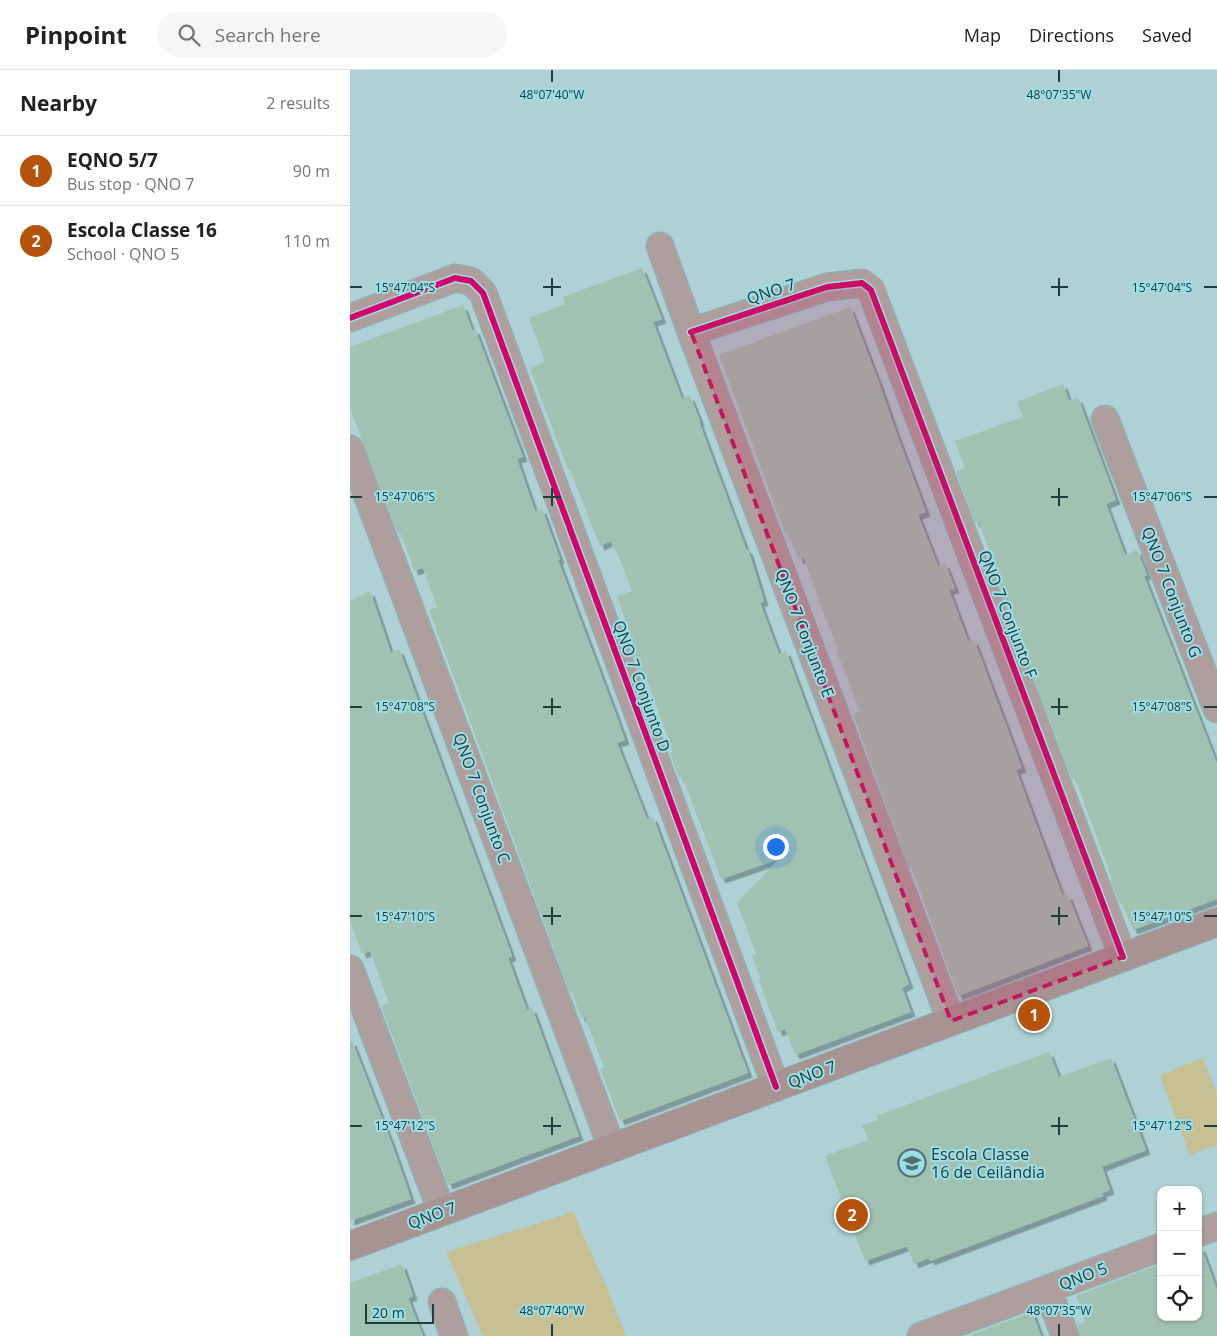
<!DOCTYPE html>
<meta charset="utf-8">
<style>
:root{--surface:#fff;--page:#f6f6f6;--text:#202124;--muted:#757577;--line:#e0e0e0;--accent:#b45309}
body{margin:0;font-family:"Open Sans",sans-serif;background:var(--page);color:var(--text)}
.controls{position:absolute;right:15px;bottom:15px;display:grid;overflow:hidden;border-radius:10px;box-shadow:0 1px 4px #0004}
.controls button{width:45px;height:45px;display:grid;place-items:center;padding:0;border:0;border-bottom:1px solid var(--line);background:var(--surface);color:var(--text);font:25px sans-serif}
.scale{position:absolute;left:15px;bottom:12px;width:69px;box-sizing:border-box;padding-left:5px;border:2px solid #213c3e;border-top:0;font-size:14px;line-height:18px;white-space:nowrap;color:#213c3e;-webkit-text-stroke:4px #9cdee5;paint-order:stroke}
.you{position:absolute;left:425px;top:776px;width:18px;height:18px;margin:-12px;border:4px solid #fff;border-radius:50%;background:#1a73e8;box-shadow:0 0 0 8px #1a73e833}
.badge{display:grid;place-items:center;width:32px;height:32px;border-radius:50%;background:var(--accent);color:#fff;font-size:16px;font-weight:700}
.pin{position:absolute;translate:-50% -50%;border:2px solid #fff;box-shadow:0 1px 5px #0006}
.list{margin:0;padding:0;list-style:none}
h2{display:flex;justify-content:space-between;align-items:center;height:65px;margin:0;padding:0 20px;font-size:21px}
h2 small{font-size:16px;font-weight:400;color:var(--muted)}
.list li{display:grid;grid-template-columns:32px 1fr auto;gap:15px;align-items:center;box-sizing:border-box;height:70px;padding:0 20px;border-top:1px solid var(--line)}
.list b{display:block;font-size:19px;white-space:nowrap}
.list p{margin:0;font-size:16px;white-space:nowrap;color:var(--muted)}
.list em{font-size:16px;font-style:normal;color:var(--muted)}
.icon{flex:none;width:28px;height:28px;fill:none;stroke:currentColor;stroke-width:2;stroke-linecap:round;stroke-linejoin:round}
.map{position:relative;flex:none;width:867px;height:1266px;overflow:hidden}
header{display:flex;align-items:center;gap:30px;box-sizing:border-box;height:70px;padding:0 25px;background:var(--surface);border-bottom:1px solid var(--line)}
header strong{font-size:24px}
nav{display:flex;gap:28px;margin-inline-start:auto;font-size:18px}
.search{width:350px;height:45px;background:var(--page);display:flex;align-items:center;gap:12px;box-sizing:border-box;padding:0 18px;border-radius:28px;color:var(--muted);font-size:19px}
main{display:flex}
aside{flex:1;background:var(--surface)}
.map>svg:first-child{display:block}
</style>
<header>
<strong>Pinpoint</strong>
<div class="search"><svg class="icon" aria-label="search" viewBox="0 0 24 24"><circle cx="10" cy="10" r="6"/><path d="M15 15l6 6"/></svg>Search here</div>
<nav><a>Map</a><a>Directions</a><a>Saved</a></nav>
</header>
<main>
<aside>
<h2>Nearby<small>2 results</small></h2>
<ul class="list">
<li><span class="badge">1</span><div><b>EQNO 5/7</b><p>Bus stop · QNO 7</p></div><em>90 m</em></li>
<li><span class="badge">2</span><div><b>Escola Classe 16</b><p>School · QNO 5</p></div><em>110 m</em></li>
</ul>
</aside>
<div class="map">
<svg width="867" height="1266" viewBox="0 0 867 1266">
<defs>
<filter id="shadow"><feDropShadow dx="4.5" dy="4.5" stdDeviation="0" flood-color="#0004"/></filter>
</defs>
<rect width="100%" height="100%" fill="#add1d4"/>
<path fill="#c6c094" d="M 853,988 L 867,1025 L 867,1075 L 840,1085 L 810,1005 Z
M 223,1142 L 257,1218 L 276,1266 L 133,1266 L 96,1182 Z"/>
<path fill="#a1c2b3" filter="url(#shadow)" d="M 292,198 L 312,249 L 303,252 L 332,329 L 340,326 L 350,351 L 349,352 L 396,479 L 398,479 L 414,531 L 410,533 L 429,584 L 436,581 L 559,914 L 552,918 L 561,942 L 445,985 L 435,959 L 428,962 L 409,911 L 411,910 L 402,885 L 406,884 L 387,833 L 429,789 L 371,809 L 332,706 L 329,708 L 320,682 L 323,682 L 295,605 L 291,606 L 281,580 L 285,578 L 267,526 L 282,521 L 266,479 L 264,480 L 261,471 L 250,476 L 220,400 L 218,400 L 180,299 L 195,291 L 179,248 L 215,234 L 213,227 Z
M 113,235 L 122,260 L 125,259 L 173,387 L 167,389 L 185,441 L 192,439 L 210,489 L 208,490 L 266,645 L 275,670 L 267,673 L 297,749 L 303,747 L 398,1003 L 270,1051 L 250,999 L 254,998 L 235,947 L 231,948 L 222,923 L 220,923 L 79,540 L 87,537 L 73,498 L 64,501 L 51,463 L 48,463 L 0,338 L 0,277 Z
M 500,237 L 529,313 L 547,365 L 576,442 L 568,445 L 588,496 L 595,493 L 605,519 L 599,520 L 618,571 L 624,570 L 672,698 L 666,700 L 712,825 L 718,825 L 738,876 L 608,926 L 563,802 L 561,797 L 559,798 L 503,644 L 510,641 L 486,580 L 488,580 L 472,539 L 454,488 L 449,490 L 438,463 L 436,465 L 369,285 Z
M 713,314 L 719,331 L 728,328 L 766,430 L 756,434 L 775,485 L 787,480 L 797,505 L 794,506 L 867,694 L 867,829 L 783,860 L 772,834 L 770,835 L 760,810 L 762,809 L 725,708 L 722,709 L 644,504 L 647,502 L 629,452 L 625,453 L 606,401 L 615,398 L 605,371 L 673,347 L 667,332 Z
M 20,521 L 41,583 L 49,579 L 162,886 L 158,888 L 177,940 L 182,938 L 229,1066 L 98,1115 L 31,936 L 39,933 L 20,881 L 12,884 L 0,851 L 0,531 Z
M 2,971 L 43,1077 L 61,1129 L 0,1151 L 0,972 Z
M 699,982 L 709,1007 L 761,988 L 796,1080 L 752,1097 L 760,1120 L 752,1123 L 753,1126 L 580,1191 L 579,1188 L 564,1194 L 557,1176 L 515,1191 L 475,1086 L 518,1070 L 512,1055 L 528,1050 L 526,1046 Z
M 851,1177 L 867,1220 L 867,1266 L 730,1266 L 727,1255 L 735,1252 L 726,1226 L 805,1196 L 807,1203 L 811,1202 L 811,1247 L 848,1247 L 848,1178 Z
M 52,1194 L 63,1226 L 58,1228 L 73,1266 L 0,1266 L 0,1213 Z
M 682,1242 L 691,1266 L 623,1266 L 622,1264 Z"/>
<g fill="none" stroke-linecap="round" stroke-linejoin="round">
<g stroke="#91aeb0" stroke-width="29">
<path id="street" d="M 310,176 L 341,262 L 601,951
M 0,248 L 105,208 L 121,211 L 133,223 L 426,1017
M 341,262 L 477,217 L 512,213 L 521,220 L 773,887
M 755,349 L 867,639
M 0,379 L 262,1078
M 0,899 L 92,1142
M 848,1163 L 867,1156
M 698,1220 L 715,1266
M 92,1232 L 104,1266
M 571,1266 L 811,1177"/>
</g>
<g stroke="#91aeb0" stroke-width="30">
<path id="secondary" d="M 0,1176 L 867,852"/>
</g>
<use href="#street" stroke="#af9e9e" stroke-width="26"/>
<use href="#secondary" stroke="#a89393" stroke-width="28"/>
<g stroke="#9cdee5" stroke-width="9">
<path id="cycleway" d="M 0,248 L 105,208 L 121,211 L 133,223 L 426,1017
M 341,262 L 477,217 L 512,213 L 521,220 L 773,887"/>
</g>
<use href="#cycleway" stroke="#d6006c" stroke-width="6"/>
</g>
<path fill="#c2185b" fill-opacity="0.2" stroke="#c2185b" stroke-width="4" stroke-dasharray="10 6" stroke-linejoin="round" d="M 512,213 L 521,220 L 773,887 L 601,951 L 341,262 L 477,217 Z"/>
<path fill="none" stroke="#213c3e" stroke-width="2" d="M 202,0 L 202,12M 709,0 L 709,12M 202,208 L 202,226M 709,208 L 709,226M 0,217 L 12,217M 193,217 L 211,217M 701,217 L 718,217M 854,217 L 867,217M 202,418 L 202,436M 709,418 L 709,436M 0,427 L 12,427M 193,427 L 211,427M 701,427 L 718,427M 854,427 L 867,427M 202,628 L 202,645M 709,628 L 709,645M 0,637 L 12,637M 193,637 L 211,637M 701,637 L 718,637M 854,637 L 867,637M 202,837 L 202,855M 709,837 L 709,855M 0,846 L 12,846M 193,846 L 211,846M 701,846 L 718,846M 854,846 L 867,846M 202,1047 L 202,1065M 709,1047 L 709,1065M 0,1056 L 12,1056M 193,1056 L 211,1056M 701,1056 L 718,1056M 854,1056 L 867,1056M 202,1254 L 202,1266M 709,1254 L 709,1266"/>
<defs>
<g id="school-ring" transform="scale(1.4375)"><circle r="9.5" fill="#9cdee5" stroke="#527072" stroke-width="1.5"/><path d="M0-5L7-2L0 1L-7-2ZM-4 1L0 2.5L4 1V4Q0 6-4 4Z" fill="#527072"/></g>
</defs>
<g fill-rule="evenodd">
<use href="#school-ring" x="562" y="1093"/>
</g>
<g text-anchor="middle" stroke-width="4" stroke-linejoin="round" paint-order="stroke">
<g font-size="16" fill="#213c3e" stroke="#9cdee5">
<text transform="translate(421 221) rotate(-18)" y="6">QNO 7</text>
<text transform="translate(822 522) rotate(69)" y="6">QNO 7 Conjunto G</text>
<text transform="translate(658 544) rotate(69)" y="6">QNO 7 Conjunto F</text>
<text transform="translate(455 563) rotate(69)" y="6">QNO 7 Conjunto E</text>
<text transform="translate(292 616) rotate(70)" y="6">QNO 7 Conjunto D</text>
<text transform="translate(132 728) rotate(70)" y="6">QNO 7 Conjunto C</text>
<text transform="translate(462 1004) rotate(-21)" y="6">QNO 7</text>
<text transform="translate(82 1145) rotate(-20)" y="6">QNO 7</text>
<text transform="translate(733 1206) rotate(-21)" y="6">QNO 5</text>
</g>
<g font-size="16" fill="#213c3e" stroke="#9cdee5" text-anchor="start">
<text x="581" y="1090">Escola Classe<tspan x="581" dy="18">16 de Ceilândia</tspan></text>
</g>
</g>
<g font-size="12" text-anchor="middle" fill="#213c3e" stroke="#9cdee5" stroke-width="4" stroke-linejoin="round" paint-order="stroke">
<text x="202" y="29">48°07'40"W</text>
<text x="709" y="29">48°07'35"W</text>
<text x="55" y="222">15°47'04"S</text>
<text x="812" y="222">15°47'04"S</text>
<text x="55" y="431">15°47'06"S</text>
<text x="812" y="431">15°47'06"S</text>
<text x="55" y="641">15°47'08"S</text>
<text x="812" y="641">15°47'08"S</text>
<text x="55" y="851">15°47'10"S</text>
<text x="812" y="851">15°47'10"S</text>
<text x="55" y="1060">15°47'12"S</text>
<text x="812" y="1060">15°47'12"S</text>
<text x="202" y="1245">48°07'40"W</text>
<text x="709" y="1245">48°07'35"W</text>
</g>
</svg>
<div class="controls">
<button>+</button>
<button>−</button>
<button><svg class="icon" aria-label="locate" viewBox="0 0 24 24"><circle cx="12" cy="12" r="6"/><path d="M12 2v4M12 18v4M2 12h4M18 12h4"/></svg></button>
</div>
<div class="scale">20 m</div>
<div class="you"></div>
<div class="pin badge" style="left:684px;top:945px">1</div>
<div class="pin badge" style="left:502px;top:1145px">2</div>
</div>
</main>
